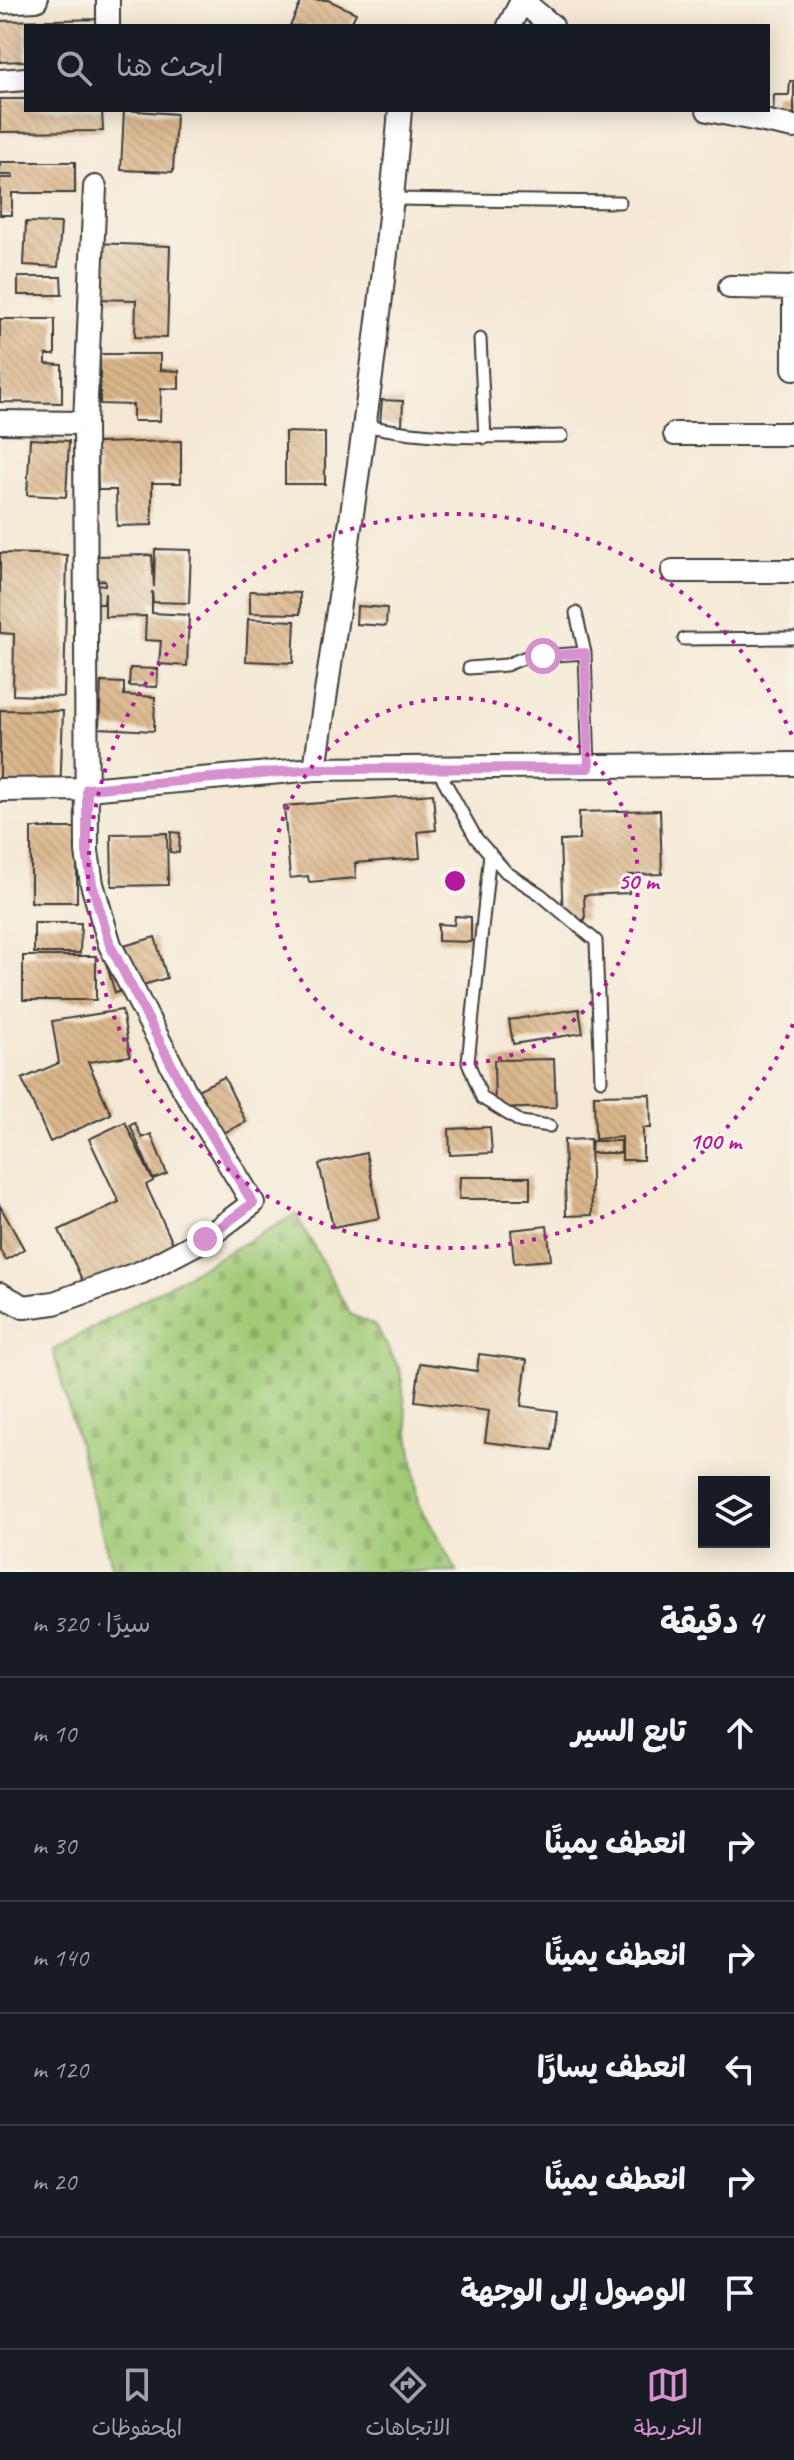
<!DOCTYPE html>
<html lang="ar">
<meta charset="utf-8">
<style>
:root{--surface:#171b24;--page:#20242c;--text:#f1f3f6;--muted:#9ea1a6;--line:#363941;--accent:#d690ce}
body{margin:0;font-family:Caveat,"Playpen Sans Arabic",sans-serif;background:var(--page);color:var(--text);direction:rtl}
.controls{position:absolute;right:24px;bottom:24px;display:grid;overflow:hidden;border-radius:0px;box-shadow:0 4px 20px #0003}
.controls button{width:72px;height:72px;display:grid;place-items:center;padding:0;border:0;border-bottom:2px solid var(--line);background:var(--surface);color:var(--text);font:40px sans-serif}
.stop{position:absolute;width:24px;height:24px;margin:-18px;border:6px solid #d690ce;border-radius:50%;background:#fff}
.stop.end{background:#d690ce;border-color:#fff;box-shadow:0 2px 8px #0008}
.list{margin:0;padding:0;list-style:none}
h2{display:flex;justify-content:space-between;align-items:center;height:104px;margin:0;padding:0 32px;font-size:34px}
h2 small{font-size:26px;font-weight:400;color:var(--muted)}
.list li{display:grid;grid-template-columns:52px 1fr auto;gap:24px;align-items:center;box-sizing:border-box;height:112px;padding:0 32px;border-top:2px solid var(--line)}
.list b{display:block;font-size:30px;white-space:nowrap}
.list em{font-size:26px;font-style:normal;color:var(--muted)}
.icon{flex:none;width:44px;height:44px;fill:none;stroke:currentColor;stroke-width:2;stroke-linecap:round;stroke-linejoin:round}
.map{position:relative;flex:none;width:794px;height:1572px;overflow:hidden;direction:ltr}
.search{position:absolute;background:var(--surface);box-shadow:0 4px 20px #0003;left:24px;right:24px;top:24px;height:88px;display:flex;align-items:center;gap:20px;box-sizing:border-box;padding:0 28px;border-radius:0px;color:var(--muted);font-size:30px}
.sheet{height:776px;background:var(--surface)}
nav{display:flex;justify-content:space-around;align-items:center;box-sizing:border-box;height:112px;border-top:2px solid var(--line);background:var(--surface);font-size:22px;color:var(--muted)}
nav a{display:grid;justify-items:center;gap:4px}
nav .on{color:var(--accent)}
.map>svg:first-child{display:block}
</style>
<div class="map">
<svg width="794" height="1572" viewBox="0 0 794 1572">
<defs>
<pattern id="cemetery-stones" width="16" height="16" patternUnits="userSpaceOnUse" patternTransform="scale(2)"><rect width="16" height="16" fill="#a1cb77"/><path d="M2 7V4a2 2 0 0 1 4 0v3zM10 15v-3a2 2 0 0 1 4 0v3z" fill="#8aae66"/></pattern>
<pattern id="building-back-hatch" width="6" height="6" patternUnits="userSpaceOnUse" patternTransform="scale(2)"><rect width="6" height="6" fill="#d9b58a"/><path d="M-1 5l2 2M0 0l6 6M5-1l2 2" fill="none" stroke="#ba9b76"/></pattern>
</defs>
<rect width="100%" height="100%" fill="#f7f3e8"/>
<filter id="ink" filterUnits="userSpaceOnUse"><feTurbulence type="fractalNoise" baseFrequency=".0125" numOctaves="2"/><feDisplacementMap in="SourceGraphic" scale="16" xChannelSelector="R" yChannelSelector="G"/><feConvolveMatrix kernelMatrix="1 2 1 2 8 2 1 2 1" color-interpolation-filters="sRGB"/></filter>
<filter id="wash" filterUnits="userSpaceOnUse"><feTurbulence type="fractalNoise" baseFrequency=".006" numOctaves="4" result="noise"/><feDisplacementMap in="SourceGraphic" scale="32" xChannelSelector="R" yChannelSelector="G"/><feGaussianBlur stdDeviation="1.8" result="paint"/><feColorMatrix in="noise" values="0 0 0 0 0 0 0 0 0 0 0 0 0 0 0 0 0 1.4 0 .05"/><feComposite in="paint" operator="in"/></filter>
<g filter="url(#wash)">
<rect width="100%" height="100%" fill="#f5e9d5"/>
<path fill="url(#cemetery-stones)" stroke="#5e744a" stroke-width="2" d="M 296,1214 L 350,1314 L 376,1326 L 400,1370 L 419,1504 L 457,1572 L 113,1572 L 53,1350 Z"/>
<g id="blocks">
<path fill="url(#building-back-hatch)" d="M 302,0 L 328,0 L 356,13 L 350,26 L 290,26 Z
M 110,19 L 110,26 L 26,26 L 26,61 L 0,62 L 0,21 Z
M 790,81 L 794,81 L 794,114 L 773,113 L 774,95 L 789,95 Z
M 0,99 L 26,99 L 26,110 L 102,110 L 103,131 L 0,132 Z
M 124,110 L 176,114 L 173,172 L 121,170 Z
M 0,162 L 75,162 L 75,193 L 12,193 L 12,215 L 0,215 L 0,178 L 13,178 L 13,175 L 0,175 Z
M 26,222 L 61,223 L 58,267 L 24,265 Z
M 94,243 L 170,246 L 167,338 L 135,337 L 136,300 L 92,299 Z
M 18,277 L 61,277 L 62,295 L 18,295 Z
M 0,319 L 55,319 L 55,355 L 46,355 L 46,364 L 62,365 L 62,403 L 0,402 Z
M 100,354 L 160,354 L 160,370 L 179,371 L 179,389 L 161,388 L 160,421 L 133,421 L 133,405 L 100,404 Z
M 382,400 L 403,401 L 402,425 L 380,424 Z
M 285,432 L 325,433 L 325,484 L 285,484 Z
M 30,439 L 69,441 L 66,497 L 27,495 Z
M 181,441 L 181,483 L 152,483 L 152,525 L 117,526 L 116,490 L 98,490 L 97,443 Z
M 155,549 L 191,550 L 189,603 L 153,602 L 152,591 L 152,613 L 189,615 L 187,666 L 159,664 L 161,641 L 145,640 L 146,616 L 105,617 L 105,593 L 104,604 L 94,604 L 95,584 L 105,585 L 105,580 L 94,581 L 94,556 L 152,555 L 154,587 Z
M 0,553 L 67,555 L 64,697 L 13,695 L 14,634 L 0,633 Z
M 250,591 L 300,593 L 300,614 L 250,613 Z
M 357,606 L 387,608 L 386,626 L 356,624 Z
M 248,619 L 295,621 L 293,663 L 246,661 Z
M 130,668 L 158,669 L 157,687 L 129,686 Z
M 101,682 L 124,683 L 124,695 L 155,697 L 154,731 L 99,728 Z
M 0,710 L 63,711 L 60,797 L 0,796 Z
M 433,794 L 436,830 L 418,832 L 420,858 L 355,863 L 356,878 L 309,882 L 308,876 L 290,878 L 284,806 Z
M 660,810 L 662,874 L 629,875 L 629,893 L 584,895 L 585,920 L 563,920 L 560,841 L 579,840 L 579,812 Z
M 31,828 L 77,828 L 77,902 L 31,902 Z
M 171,832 L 180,833 L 179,853 L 170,852 Z
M 167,833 L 168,885 L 112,886 L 111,834 Z
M 455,916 L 471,917 L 471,942 L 438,941 L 438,924 L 454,925 Z
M 34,923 L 81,923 L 80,953 L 34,953 Z
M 155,937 L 167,978 L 115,993 L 103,952 Z
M 23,956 L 96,956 L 96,1000 L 23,1000 Z
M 579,1009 L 583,1033 L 513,1044 L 509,1020 Z
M 122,1010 L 130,1056 L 88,1062 L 111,1114 L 50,1142 L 22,1079 L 59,1063 L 52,1021 Z
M 554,1059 L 556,1107 L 495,1109 L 494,1060 Z
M 224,1077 L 246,1122 L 203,1143 L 181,1098 Z
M 650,1094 L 651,1128 L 643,1128 L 643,1160 L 622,1160 L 622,1137 L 595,1139 L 594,1095 Z
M 125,1122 L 153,1181 L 146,1185 L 177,1252 L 85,1286 L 59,1230 L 119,1202 L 89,1139 Z
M 135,1123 L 142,1138 L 151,1134 L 167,1174 L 153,1179 L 130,1125 Z
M 490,1127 L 492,1153 L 450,1155 L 449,1129 Z
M 590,1139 L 592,1215 L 566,1216 L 564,1140 Z
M 592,1141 L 621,1141 L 621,1153 L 591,1153 Z
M 366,1153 L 380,1218 L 333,1227 L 319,1164 Z
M 460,1177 L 530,1177 L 530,1199 L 459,1199 Z
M 0,1206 L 24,1249 L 6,1260 L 0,1250 Z
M 547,1226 L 551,1260 L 514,1263 L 511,1230 Z
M 479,1354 L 527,1360 L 521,1406 L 557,1411 L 552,1450 L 485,1442 L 489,1411 L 415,1401 L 420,1363 L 477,1371 Z"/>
</g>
</g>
<g filter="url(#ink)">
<use href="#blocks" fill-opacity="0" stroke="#3d3b38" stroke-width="2"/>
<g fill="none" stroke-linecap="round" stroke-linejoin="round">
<g stroke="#3d3b38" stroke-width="15">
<path id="lane" d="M 393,199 L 620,202
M 480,339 L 485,438
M 364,425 C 429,440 496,437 562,436
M 576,613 L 585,653 L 589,768
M 684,639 L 794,638
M 469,668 L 506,665 L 526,657 L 585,653
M 437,768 L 476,838 L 506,872 L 540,894 L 596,941 L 601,1080
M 490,853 L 468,1062 L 482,1098 L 521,1122 L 550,1126"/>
</g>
<g stroke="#3d3b38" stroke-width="26">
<path id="street" d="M 108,0 L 108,26
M 521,0 L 552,26
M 0,2 L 36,0
M 509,26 L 522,1
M 0,81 L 26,79
M 708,110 L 794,127
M 730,287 L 794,288
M 794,287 L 794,368
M 0,422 L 85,423
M 675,434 L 794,434
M 673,571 L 794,571
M 315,769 C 346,550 382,331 400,110
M 0,790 L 87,789 L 315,769 L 794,764
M 0,1294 L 24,1307 L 54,1303 L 142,1272 L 205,1239 L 253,1203 L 185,1091 L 110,945 L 92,884 L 87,852 L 85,423 L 95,187"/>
</g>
<use href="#lane" stroke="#fff" stroke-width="11"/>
<use href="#street" stroke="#fff" stroke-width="22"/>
</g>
</g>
<g fill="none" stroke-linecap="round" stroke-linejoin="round" filter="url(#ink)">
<path stroke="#d690ce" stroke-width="10" d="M 205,1239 L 253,1203 L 185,1091 L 110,945 L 92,884 L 87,852 L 87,789 L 315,769 L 589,768 L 585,653 L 543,656"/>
</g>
<g fill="none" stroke="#b5179e" stroke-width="4" stroke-dasharray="4 8">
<circle cx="455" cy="881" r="183"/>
<path d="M793 1024A367 367 0 1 1 793 738"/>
</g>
<circle cx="455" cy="881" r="12" fill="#b5179e" stroke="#f7f3e8" stroke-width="4"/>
<g font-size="24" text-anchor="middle" font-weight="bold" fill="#b5179e" stroke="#f7f3e8" stroke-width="6" stroke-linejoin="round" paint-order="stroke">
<text x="638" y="889">50 m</text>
<text x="715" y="1149">100 m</text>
</g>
</svg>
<div class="controls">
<button><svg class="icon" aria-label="layers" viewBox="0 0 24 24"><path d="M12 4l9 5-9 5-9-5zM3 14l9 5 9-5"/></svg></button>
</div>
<div class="stop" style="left:543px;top:656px"></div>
<div class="stop end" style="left:205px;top:1239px"></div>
<div class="search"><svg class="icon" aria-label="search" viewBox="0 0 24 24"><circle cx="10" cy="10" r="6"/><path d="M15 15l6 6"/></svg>ابحث هنا</div>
</div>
<section class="sheet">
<h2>4 دقيقة<small>سيرًا · 320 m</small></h2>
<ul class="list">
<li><svg class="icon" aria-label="ahead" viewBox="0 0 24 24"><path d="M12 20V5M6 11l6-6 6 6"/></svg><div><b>تابع السير</b></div><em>10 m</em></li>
<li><svg class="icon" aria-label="right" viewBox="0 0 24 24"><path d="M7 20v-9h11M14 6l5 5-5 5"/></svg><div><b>انعطف يمينًا</b></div><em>30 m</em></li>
<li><svg class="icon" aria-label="right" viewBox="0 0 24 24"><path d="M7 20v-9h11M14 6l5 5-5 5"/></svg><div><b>انعطف يمينًا</b></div><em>140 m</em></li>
<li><svg class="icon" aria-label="left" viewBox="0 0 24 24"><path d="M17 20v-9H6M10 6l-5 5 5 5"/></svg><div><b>انعطف يسارًا</b></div><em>120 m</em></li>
<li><svg class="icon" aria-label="right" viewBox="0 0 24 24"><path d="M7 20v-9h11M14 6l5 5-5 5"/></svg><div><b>انعطف يمينًا</b></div><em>20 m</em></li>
<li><svg class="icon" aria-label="arrive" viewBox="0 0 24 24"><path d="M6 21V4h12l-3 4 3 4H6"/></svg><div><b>الوصول إلى الوجهة</b></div></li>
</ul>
</section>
<nav>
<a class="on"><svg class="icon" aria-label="map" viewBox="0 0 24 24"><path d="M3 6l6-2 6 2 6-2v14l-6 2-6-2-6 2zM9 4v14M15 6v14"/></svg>الخريطة</a>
<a><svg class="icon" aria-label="directions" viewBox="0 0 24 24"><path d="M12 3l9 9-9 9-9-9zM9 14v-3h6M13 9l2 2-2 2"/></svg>الاتجاهات</a>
<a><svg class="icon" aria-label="saved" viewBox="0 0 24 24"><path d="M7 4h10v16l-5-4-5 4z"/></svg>المحفوظات</a>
</nav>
